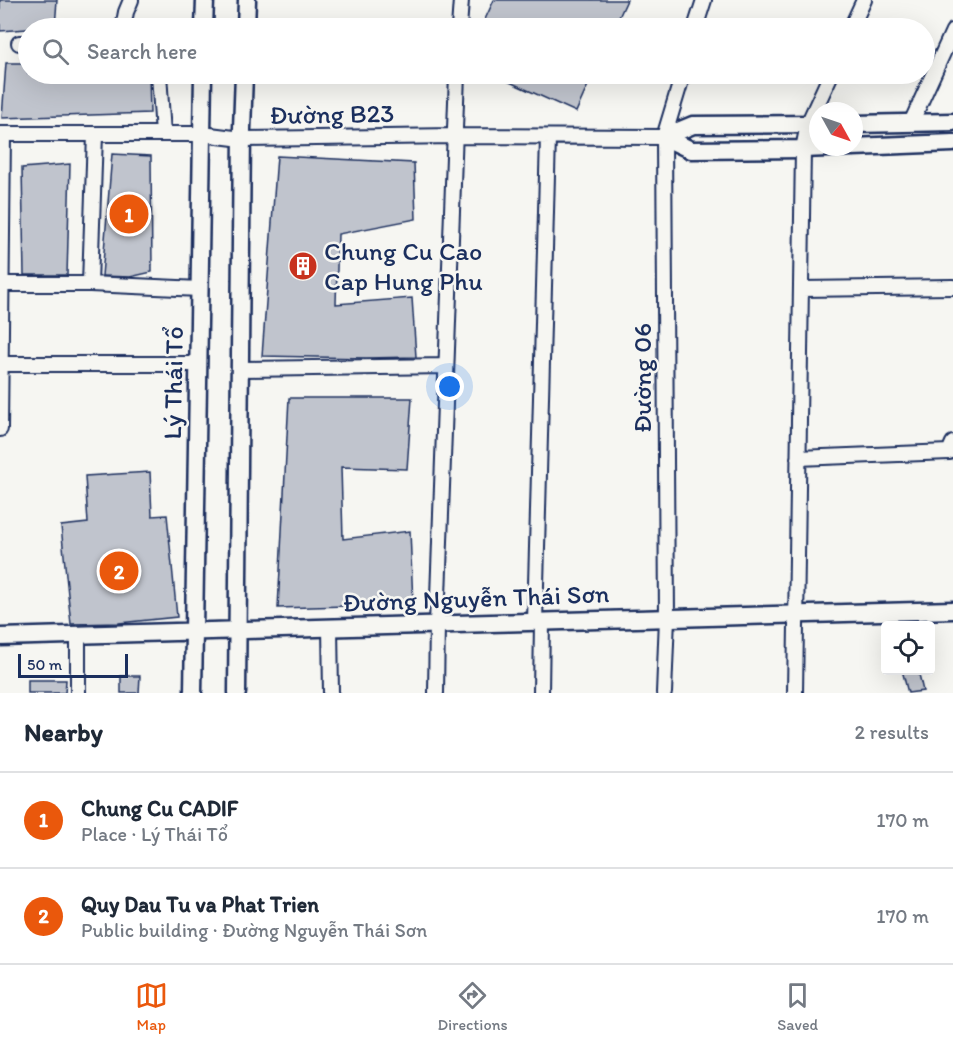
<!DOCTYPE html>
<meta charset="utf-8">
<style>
:root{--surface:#fff;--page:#f6f6f7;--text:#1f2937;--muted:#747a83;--line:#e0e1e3;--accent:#ea580c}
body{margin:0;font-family:Itim,sans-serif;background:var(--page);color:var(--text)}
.controls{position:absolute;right:18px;bottom:18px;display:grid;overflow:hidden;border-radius:6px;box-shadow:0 6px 24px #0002}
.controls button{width:54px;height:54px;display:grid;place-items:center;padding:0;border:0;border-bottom:2px solid var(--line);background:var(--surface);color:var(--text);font:30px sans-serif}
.compass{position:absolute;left:809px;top:102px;width:54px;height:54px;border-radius:50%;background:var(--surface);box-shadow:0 6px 24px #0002;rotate:130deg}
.scale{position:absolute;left:18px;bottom:15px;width:110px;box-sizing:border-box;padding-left:6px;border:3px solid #1b2f5e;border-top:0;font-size:16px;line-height:21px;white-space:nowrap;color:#1b2f5e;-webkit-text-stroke:4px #f6f6f2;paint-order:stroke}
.you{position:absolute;left:450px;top:387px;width:21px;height:21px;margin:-15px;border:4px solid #fff;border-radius:50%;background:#1a73e8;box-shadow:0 0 0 9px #1a73e833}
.badge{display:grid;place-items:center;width:39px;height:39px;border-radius:50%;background:var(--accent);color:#fff;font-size:20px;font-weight:700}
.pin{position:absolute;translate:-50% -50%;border:3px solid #fff;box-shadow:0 2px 6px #0006}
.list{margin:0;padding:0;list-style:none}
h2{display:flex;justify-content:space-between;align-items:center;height:78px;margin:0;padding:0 24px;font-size:26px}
h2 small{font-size:20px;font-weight:400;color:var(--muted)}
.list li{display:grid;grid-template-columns:39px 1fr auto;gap:18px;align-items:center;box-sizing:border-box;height:96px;padding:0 24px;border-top:2px solid var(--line)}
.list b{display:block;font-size:22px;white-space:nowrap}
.list p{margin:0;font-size:20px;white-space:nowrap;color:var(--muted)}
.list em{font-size:20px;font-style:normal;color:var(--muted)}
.icon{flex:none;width:33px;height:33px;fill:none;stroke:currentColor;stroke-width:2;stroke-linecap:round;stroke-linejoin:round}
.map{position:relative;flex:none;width:953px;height:693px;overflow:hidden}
.search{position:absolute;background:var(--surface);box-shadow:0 6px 24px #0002;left:18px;right:18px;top:18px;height:66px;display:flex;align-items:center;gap:15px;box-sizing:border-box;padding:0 21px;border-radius:33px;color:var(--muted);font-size:22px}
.sheet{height:270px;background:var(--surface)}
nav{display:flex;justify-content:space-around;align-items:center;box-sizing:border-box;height:84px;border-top:2px solid var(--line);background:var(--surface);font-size:16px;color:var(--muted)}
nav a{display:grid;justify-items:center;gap:3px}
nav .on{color:var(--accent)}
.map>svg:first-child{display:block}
</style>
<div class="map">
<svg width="953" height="693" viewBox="0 0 953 693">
<rect width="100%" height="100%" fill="#f6f6f2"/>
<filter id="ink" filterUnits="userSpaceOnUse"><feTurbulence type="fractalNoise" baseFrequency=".0167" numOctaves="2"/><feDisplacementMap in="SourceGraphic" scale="12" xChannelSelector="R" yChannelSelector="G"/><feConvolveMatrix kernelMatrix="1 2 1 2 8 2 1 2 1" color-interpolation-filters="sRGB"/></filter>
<g filter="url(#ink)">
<path fill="#c0c4cd" stroke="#1b2f5e" stroke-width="1.5" d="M 0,0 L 57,0 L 55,27 L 0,31 Z
M 494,0 L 627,0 L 614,28 L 481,28 Z
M 6,63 L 28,63 L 28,74 L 149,74 L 150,113 L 2,118 Z
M 492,74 L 593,74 L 576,112 Z
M 112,154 L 151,156 L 152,272 L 130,277 L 102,276 Z
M 277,156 L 414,163 L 416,219 L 338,234 L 336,304 L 412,298 L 416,357 L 366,358 L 262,356 Z
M 70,164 L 67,275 L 24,275 L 22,168 Z
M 289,398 L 412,398 L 407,469 L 341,467 L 343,539 L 410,531 L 413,604 L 278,608 Z
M 150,472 L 152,516 L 167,515 L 177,617 L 119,623 L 71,624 L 61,526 L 88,523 L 85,476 Z
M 902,670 L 918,670 L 923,691 L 908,693 Z
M 121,676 L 140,676 L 139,693 L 121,693 Z
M 28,680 L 66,680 L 65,693 L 28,693 Z"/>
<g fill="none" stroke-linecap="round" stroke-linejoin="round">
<g stroke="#1b2f5e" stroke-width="18">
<path id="minor" d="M 123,28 L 126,12 L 131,0
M 459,28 L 461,0
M 695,28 L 704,0
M 851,28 L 864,0
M 19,43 L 28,43
M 159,74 L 163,134
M 911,123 L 953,31
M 0,134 L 202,134 L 242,139 L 455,136 L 664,137
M 2,284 L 90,284 L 200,289
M 90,284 L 95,134
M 801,289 L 953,287
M 1,364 L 198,364
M 240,369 L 446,366
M 0,429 L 3,134
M 798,458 L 949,452 L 953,443
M 535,622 L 548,137
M 330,627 L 331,693
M 78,693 L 78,635
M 436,693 L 437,624 L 457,74
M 541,693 L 542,621
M 664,693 L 667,618 L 664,137 L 683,74
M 795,693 L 803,149 L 808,124 L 831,74"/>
</g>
<g stroke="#1b2f5e" stroke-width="21">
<path id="tertiary" d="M 204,28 L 205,0
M 246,28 L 247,0
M 854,124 L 953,122
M 664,137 L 691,150 L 803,149 L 953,143
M 664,137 L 693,125 L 818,124
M 0,637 L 953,610
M 193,693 L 203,74
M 237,693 L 242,129 L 244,74"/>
</g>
<use href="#minor" stroke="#f6f6f2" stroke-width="14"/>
<use href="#tertiary" stroke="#f6f6f2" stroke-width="16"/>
</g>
</g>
<defs>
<g id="building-disc" transform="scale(1.5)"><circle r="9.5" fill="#c8321e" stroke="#f6f6f2"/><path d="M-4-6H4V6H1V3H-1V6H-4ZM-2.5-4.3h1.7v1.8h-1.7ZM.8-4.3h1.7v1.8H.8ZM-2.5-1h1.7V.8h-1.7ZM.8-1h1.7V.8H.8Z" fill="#fff"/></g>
</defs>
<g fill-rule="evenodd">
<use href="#building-disc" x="303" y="266"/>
</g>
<g text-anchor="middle" stroke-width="5" stroke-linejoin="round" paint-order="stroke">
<g font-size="26" fill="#1b2f5e" stroke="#f6f6f2">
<text transform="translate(332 114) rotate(-1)" y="9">Đường B23</text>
<text transform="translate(642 378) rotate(-90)" y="9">Đường 06</text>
<text transform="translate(173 383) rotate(-89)" y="9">Lý Thái Tổ</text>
<text transform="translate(476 598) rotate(-2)" y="9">Đường Nguyễn Thái Sơn</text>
</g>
<g font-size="26" fill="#1b2f5e" stroke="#f6f6f2" text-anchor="start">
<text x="324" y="260">Chung Cu Cao<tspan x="324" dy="30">Cap Hung Phu</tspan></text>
</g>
</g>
</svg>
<div class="controls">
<button><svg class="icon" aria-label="locate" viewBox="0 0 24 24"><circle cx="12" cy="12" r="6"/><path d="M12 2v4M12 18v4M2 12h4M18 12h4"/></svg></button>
</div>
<svg class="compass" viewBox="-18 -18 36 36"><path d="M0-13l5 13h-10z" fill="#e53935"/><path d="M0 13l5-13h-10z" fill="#747a83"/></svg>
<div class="scale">50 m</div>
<div class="you"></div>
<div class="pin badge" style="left:129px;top:214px">1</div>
<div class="pin badge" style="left:119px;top:571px">2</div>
<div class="search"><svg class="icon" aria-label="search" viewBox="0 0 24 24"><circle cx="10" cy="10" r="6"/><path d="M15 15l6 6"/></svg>Search here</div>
</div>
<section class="sheet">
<h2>Nearby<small>2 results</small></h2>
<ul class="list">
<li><span class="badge">1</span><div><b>Chung Cu CADIF</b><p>Place · Lý Thái Tổ</p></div><em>170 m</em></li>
<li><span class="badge">2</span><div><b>Quy Dau Tu va Phat Trien</b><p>Public building · Đường Nguyễn Thái Sơn</p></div><em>170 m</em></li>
</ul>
</section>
<nav>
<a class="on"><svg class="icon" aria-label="map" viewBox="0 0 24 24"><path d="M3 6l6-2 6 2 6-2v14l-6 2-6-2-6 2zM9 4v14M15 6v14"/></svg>Map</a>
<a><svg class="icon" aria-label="directions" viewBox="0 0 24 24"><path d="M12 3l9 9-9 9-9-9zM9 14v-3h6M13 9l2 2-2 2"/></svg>Directions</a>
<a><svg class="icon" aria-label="saved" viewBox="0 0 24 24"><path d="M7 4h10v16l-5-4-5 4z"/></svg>Saved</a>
</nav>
